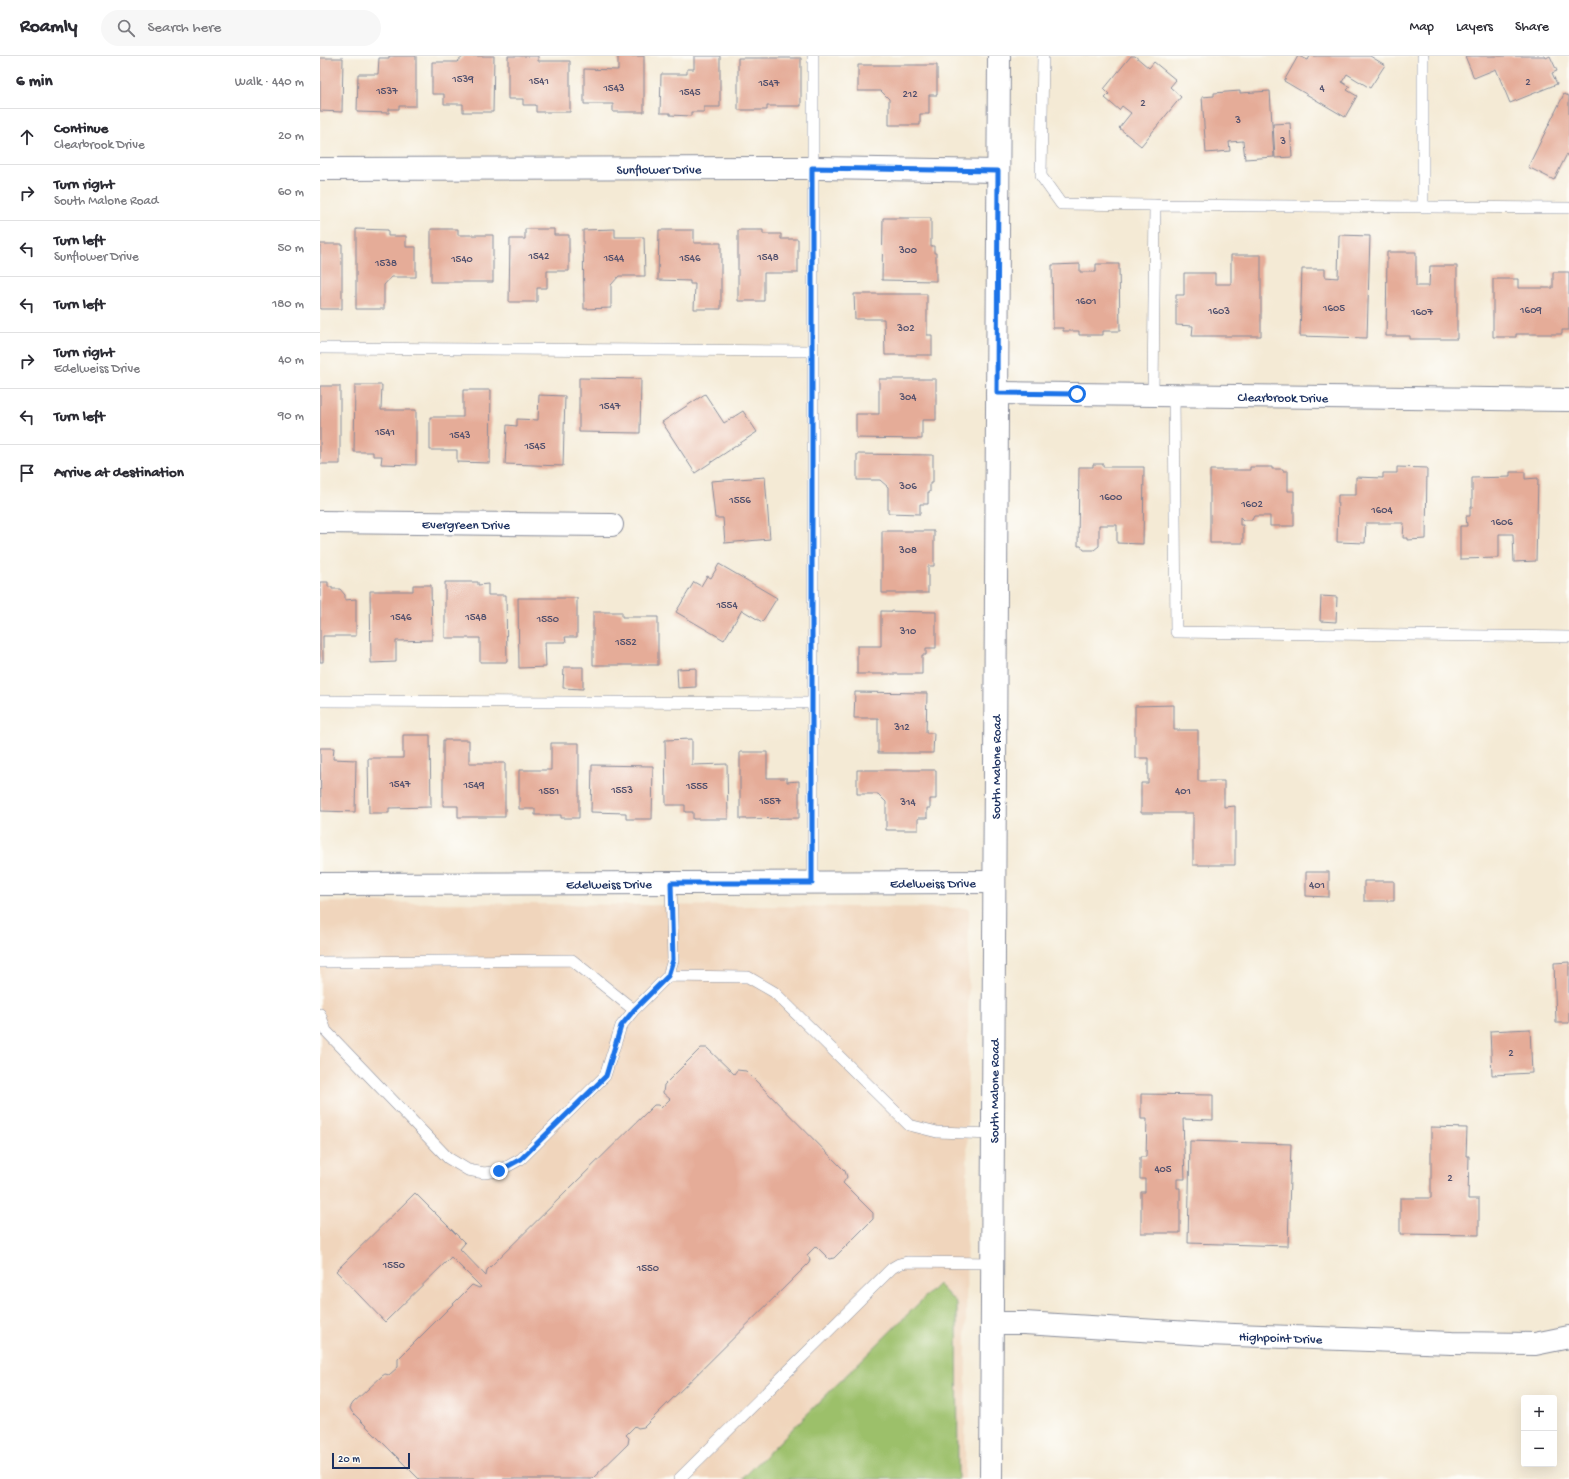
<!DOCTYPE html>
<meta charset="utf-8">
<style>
:root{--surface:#fff;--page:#f7f7f7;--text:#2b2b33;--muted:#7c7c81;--line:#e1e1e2}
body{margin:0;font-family:"Gochi Hand",sans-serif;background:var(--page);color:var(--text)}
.controls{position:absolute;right:12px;bottom:12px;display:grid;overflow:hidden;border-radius:4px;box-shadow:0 4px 16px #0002}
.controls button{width:36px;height:36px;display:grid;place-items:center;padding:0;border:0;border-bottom:1px solid var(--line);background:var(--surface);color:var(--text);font:20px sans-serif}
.scale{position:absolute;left:12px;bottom:10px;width:78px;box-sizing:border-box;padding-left:4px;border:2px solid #1b2f5e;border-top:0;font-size:11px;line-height:14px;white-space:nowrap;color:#1b2f5e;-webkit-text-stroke:3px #fdfcf7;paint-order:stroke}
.stop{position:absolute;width:12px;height:12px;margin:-9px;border:3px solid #1a73e8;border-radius:50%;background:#fff}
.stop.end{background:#1a73e8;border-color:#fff;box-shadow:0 1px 4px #0008}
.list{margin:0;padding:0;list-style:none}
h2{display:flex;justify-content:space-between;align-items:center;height:52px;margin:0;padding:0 16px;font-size:17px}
h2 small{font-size:13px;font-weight:400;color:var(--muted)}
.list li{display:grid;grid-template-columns:26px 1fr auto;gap:12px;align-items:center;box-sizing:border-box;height:56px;padding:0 16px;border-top:1px solid var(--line)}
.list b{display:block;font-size:15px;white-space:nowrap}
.list p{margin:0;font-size:13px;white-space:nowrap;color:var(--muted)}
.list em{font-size:13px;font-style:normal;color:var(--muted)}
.icon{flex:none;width:22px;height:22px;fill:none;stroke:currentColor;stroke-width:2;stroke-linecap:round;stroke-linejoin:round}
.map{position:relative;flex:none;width:1249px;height:1423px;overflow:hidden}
header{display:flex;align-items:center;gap:24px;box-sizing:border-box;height:56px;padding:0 20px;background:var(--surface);border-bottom:1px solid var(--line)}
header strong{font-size:19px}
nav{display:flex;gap:22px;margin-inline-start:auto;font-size:14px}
.search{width:280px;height:36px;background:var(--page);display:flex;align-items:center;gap:10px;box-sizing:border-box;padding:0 14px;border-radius:22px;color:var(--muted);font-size:15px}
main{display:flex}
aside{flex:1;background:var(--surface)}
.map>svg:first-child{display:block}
</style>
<header>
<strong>Roamly</strong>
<div class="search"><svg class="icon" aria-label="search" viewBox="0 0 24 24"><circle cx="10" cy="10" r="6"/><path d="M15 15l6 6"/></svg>Search here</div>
<nav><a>Map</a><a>Layers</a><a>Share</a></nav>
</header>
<main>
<aside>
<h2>6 min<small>Walk · 440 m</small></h2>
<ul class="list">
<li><svg class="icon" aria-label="ahead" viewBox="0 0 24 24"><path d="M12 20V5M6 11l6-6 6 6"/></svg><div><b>Continue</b><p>Clearbrook Drive</p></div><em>20 m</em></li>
<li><svg class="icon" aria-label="right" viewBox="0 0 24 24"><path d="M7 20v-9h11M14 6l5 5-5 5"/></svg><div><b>Turn right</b><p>South Malone Road</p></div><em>60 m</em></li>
<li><svg class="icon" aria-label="left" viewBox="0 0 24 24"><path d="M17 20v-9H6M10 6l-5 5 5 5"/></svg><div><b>Turn left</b><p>Sunflower Drive</p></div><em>50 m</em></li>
<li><svg class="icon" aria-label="left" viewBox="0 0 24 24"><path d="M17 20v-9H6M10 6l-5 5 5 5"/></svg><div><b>Turn left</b></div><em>180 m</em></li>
<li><svg class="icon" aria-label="right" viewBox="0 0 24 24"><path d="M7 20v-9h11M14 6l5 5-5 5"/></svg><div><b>Turn right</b><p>Edelweiss Drive</p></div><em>40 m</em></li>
<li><svg class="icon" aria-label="left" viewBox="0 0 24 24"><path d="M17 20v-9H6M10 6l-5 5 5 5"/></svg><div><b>Turn left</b></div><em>90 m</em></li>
<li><svg class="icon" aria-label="arrive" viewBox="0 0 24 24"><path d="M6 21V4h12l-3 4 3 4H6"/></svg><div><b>Arrive at destination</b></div></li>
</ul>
</aside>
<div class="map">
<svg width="1249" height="1423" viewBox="0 0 1249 1423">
<rect width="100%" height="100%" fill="#fdfcf7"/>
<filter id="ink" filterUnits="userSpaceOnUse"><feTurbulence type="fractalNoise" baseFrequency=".025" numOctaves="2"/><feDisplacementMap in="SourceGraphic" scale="8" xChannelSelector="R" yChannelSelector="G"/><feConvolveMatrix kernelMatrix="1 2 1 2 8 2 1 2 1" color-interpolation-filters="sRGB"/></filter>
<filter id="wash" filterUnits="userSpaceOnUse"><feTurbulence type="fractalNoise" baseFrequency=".012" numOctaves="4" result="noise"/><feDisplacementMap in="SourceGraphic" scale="16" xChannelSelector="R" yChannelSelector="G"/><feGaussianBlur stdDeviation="0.9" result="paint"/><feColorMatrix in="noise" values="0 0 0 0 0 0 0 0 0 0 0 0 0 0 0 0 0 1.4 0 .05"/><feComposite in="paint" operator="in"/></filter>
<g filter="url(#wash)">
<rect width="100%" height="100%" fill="#f4ead5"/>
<path fill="#f0d5bc" d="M 0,846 L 649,852 L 645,1423 L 0,1423 Z"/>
<path fill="#9cc06a" stroke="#5c7864" d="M 618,1228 L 637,1248 L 638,1423 L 422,1423 Z"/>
<g id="blocks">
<path fill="#e5ac98" d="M 69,0 L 96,0 L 96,50 L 79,50 L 79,53 L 69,53 L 69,57 L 37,56 L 38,18 L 58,18 L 59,2 L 69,2 Z
M 144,0 L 174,0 L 173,56 L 143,56 L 143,48 L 124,48 L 124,38 L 112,38 L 112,6 L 137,6 Z
M 188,0 L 218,0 L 218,5 L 250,5 L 250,56 L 216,56 L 216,49 L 203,49 L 203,43 L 188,43 Z
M 298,0 L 324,0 L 324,56 L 293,56 L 293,48 L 264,48 L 264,13 L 298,14 Z
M 374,0 L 400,0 L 400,51 L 384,51 L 384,56 L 371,56 L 371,60 L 350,59 L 350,57 L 340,57 L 341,18 L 367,18 L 367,13 L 374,13 Z
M 811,0 L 815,0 L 829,12 L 834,6 L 856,24 L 850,31 L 861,41 L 821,90 L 799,72 L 811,57 L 802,50 L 799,54 L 785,42 L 789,38 L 784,33 Z
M 978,0 L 988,4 L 990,0 L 1050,0 L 1065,9 L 1050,32 L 1027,18 L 1022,26 L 1030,31 L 1027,34 L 1037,40 L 1025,61 L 964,25 Z
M 1145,0 L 1225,0 L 1226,2 L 1230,0 L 1237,15 L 1232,17 L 1237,28 L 1190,47 L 1176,13 L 1154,22 Z
M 0,2 L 23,2 L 22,56 L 0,55 Z
M 418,2 L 481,2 L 481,50 L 447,50 L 447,54 L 418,54 Z
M 538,9 L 617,9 L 617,39 L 609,39 L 609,58 L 600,58 L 600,69 L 569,69 L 569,43 L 561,35 L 538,35 Z
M 920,35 L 920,37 L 950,35 L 954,101 L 925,103 L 923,85 L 909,86 L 910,95 L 886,97 L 882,41 L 894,40 L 894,37 Z
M 1244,38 L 1249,40 L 1249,99 L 1247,98 L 1234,124 L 1208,111 Z
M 970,67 L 972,101 L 955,102 L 953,68 Z
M 563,162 L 611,162 L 611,190 L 614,190 L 614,197 L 616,197 L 616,225 L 562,224 Z
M 36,173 L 68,174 L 68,180 L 86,180 L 86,191 L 96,191 L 96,221 L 71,221 L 64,229 L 64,253 L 36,253 Z
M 111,173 L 138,173 L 138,179 L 173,179 L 173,226 L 111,226 Z
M 205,173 L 234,173 L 234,179 L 249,179 L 249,215 L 227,215 L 227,232 L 217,232 L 217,246 L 189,246 L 190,183 L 205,183 Z
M 295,173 L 295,181 L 324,181 L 325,220 L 299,220 L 291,229 L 291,252 L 264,253 L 263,174 Z
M 339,174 L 374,174 L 374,187 L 401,187 L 401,253 L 374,253 L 375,228 L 370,228 L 370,225 L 338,224 Z
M 418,174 L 443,174 L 443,178 L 461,178 L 461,183 L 478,183 L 478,217 L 444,217 L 444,245 L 418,245 Z
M 1019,179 L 1050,180 L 1047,282 L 980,280 L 982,213 L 1005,213 L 1005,221 L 1018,222 Z
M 0,188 L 22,188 L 22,253 L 0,253 Z
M 1067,196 L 1096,196 L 1096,230 L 1109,230 L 1110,210 L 1137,210 L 1137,283 L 1090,283 L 1090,280 L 1066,280 Z
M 911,199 L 941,199 L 941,280 L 872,280 L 873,270 L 856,269 L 856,239 L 864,239 L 864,217 L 895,217 L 895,228 L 911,228 Z
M 760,208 L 760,216 L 776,216 L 776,208 L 799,208 L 800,275 L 783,275 L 783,279 L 759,279 L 759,275 L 743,275 L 743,272 L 733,272 L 732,209 Z
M 1233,216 L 1249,216 L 1249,274 L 1242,274 L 1242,278 L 1196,278 L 1196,281 L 1173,281 L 1173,223 L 1198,223 L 1198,232 L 1233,232 Z
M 534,238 L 607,238 L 607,279 L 612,279 L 612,299 L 565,299 L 564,263 L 535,263 Z
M 259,322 L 321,323 L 320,377 L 259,376 Z
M 559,323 L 616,323 L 616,364 L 602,364 L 602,383 L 536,382 L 536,358 L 559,358 Z
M 35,329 L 62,329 L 61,354 L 96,354 L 96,409 L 61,408 L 62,400 L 53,400 L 53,396 L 34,396 Z
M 0,330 L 20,330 L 20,408 L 0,408 Z
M 143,334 L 171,334 L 170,407 L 137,406 L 137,394 L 110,394 L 110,361 L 143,361 Z
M 385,338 L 404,367 L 423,355 L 437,376 L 375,417 L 342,366 Z
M 219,339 L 245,340 L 243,410 L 185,408 L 187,369 L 197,370 L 197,363 L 218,364 Z
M 537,398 L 613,399 L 613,427 L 610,427 L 610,436 L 608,436 L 608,448 L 600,448 L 600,458 L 568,457 L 568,431 L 560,424 L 537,424 Z
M 773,408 L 783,408 L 783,411 L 824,411 L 823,488 L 797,487 L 797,469 L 779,469 L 779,490 L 774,494 L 764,494 L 761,490 L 758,490 L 759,411 L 773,411 Z
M 930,411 L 952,411 L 952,413 L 963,413 L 963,415 L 968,415 L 968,435 L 974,435 L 974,470 L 950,470 L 950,460 L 934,460 L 932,464 L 923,464 L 920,461 L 920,469 L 923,469 L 923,487 L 890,487 L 890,414 L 930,414 Z
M 1077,411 L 1107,412 L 1106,483 L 1087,484 L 1087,482 L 1083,482 L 1084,467 L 1046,467 L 1045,487 L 1017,486 L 1018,439 L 1036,439 L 1036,421 L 1063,422 L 1063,417 L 1077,417 Z
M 1190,416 L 1205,416 L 1205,423 L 1218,422 L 1216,505 L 1194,506 L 1193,478 L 1179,478 L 1179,502 L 1140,503 L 1140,470 L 1147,470 L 1146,460 L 1150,460 L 1150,451 L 1152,451 L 1152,422 L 1190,421 Z
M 445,421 L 450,483 L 405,487 L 403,462 L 395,462 L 391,425 Z
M 562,475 L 614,475 L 614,510 L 608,510 L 608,537 L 562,537 Z
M 399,508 L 457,542 L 442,566 L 422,554 L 404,584 L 356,556 L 374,526 L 381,530 L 387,520 L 391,522 Z
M 0,526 L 8,526 L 8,531 L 12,531 L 12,533 L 20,533 L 25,539 L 25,544 L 36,543 L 36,580 L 3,580 L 3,606 L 0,606 Z
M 125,526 L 158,526 L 158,529 L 168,528 L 168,539 L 186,539 L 187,606 L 160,606 L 160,582 L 125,582 Z
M 93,529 L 111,529 L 112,584 L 76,585 L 76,606 L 51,607 L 50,535 L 93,535 Z
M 1001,540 L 1017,541 L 1016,566 L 1000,565 Z
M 198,542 L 257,542 L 257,581 L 245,581 L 246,586 L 225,586 L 226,611 L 199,612 Z
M 561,555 L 616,556 L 616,592 L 606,592 L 606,599 L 602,599 L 602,618 L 537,618 L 537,590 L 561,590 Z
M 273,556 L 302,556 L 302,561 L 338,561 L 338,609 L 273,609 Z
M 244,611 L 263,611 L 263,633 L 243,632 Z
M 376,612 L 376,631 L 358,632 L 357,613 Z
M 535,636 L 607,637 L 606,677 L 614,677 L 613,697 L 558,697 L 558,662 L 534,662 Z
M 854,649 L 854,674 L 878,674 L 878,725 L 904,725 L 904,751 L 915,750 L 915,809 L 873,809 L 873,757 L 821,757 L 821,727 L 828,727 L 828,702 L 815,702 L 815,650 Z
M 83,679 L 110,679 L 111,751 L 69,752 L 69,757 L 49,757 L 48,702 L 83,702 Z
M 372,683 L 372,709 L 407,708 L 408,763 L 373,763 L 373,756 L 365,756 L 365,749 L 346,749 L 345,684 Z
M 123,684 L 149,684 L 149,707 L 185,707 L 185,761 L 138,761 L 138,750 L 123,750 Z
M 231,687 L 259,687 L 259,762 L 241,762 L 241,759 L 215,759 L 215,753 L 199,753 L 199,714 L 231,714 Z
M 0,692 L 14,692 L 13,703 L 36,704 L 35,756 L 1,755 Z
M 420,696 L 447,696 L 447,722 L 467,722 L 467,726 L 479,725 L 479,762 L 420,763 Z
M 272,709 L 333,710 L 332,763 L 306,763 L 306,757 L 271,756 Z
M 537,714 L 616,714 L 616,743 L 610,743 L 610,752 L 607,752 L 607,762 L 598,762 L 598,774 L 566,774 L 566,746 L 558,738 L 537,738 Z
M 986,816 L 1009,816 L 1009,841 L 986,840 Z
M 1044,825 L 1074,825 L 1074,845 L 1044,845 Z
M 1249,906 L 1249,967 L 1236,967 L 1234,907 Z
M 1210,973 L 1212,1017 L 1172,1019 L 1170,975 Z
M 381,992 L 387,992 L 414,1018 L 417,1014 L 426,1015 L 525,1115 L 527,1121 L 523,1127 L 553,1157 L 553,1163 L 514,1202 L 509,1203 L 496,1190 L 487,1199 L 490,1203 L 489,1207 L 324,1371 L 318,1372 L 315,1370 L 306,1379 L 309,1382 L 308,1388 L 272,1423 L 99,1423 L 32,1356 L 30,1352 L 33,1347 L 62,1320 L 65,1318 L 69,1319 L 78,1311 L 78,1303 L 152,1229 L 159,1232 L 161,1231 L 131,1201 L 65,1266 L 16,1215 L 95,1137 L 145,1187 L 140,1193 L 166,1220 L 167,1214 L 334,1049 L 338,1049 L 341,1052 L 350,1043 L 343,1037 L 344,1029 Z
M 821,1038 L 893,1039 L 893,1064 L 863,1063 L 865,1123 L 857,1123 L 857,1132 L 860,1132 L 860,1177 L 821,1177 L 821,1136 L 825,1136 L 825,1123 L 820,1123 L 820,1101 L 826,1101 L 827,1063 L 821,1063 Z
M 1111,1071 L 1147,1072 L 1146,1100 L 1149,1100 L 1148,1143 L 1159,1143 L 1159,1179 L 1080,1178 L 1080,1142 L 1111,1142 Z
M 870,1085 L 971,1088 L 968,1190 L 868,1187 Z"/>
</g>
</g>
<g filter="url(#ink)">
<use href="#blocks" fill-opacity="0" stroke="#888c9a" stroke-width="1"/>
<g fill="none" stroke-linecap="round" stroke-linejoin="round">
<g stroke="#888c9a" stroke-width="12">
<path id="lane" d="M 723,0 L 721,120 L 741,148 L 835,149
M 1103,0 L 1103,151
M 0,292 L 493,295
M 833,338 L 835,149 L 1249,152
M 854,339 L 856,576 L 1249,581
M 0,645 L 493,647
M 493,827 L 493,0
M 0,906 L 252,904 L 314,954
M 348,920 L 428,921 L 454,936 L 589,1069 L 617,1076 L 673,1078
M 0,958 L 6,975 L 128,1102 L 148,1114 L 164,1117 L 179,1115 L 201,1103 L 285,1020 L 301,970 L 314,954 L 348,920 L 353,904 L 351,827
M 359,1423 L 572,1212 L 579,1208 L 587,1206 L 673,1207"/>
</g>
<g stroke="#888c9a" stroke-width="24">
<g id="street">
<path id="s1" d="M 0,113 L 499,112 L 678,115"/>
<path id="s2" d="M 677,337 L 1249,344"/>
<path id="s3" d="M 0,466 L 292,469"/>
<path id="s4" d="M 672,1267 L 704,1267 L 887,1278 L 1132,1287 L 1215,1288 L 1249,1281"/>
</g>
</g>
<g stroke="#888c9a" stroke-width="24">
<g id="secondary">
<path id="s5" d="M 0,828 L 674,826"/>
<path id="s6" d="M 671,1423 L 679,0"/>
</g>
</g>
<use href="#lane" stroke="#fff" stroke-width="11"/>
<use href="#street" stroke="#fff" stroke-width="22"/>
<use href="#secondary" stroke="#fff" stroke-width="22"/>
</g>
</g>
<g fill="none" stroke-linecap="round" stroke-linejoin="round" filter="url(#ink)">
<path stroke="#1a73e8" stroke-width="5" d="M 179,1115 L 201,1103 L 286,1020 L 301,970 L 314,954 L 348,920 L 353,904 L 351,827 L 492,827 L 492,112 L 678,115 L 677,337 L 757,338"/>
</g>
<g text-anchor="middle" stroke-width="4" stroke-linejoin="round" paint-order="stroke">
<g font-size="11" fill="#4e4e6c">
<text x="143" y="26">1539</text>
<text x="219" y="28">1541</text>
<text x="1208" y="29">2</text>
<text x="449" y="30">1547</text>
<text x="294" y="35">1543</text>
<text x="1002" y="35">4</text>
<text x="67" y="38">1537</text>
<text x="370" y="39">1545</text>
<text x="590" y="41">212</text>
<text x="823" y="50">2</text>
<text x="918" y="67">3</text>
<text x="963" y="88">3</text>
<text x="588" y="197">300</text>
<text x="219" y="203">1542</text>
<text x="448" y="204">1548</text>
<text x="294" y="205">1544</text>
<text x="370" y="205">1546</text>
<text x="142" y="206">1540</text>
<text x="66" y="210">1538</text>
<text x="766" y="248">1601</text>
<text x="1014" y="255">1605</text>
<text x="1211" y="257">1609</text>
<text x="899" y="258">1603</text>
<text x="1102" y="259">1607</text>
<text x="586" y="275">302</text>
<text x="588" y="344">304</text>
<text x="290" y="353">1547</text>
<text x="65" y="379">1541</text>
<text x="140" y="382">1543</text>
<text x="215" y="393">1545</text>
<text x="588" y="433">306</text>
<text x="791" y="444">1600</text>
<text x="420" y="447">1556</text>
<text x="932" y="451">1602</text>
<text x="1062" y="457">1604</text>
<text x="1182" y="469">1606</text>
<text x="588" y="497">308</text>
<text x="407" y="552">1554</text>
<text x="81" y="564">1546</text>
<text x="156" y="564">1548</text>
<text x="228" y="566">1550</text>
<text x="588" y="578">310</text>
<text x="306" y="589">1552</text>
<text x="582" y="674">312</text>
<text x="80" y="731">1547</text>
<text x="154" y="732">1549</text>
<text x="377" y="733">1555</text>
<text x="302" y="737">1553</text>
<text x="229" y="738">1551</text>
<text x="863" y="738">401</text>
<text x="450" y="748">1557</text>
<text x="588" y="749">314</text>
<text x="997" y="832">401</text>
<text x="1191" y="1000">2</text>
<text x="843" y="1116">405</text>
<text x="1130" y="1125">2</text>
<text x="74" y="1212">1550</text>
<text x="328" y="1215">1550</text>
</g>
<g font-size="13" fill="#1b2f5e" stroke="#fdfcf7">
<text dy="5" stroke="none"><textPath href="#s1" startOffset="339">Sunflower Drive</textPath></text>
<text dy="5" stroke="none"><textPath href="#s2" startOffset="286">Clearbrook Drive</textPath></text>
<text dy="5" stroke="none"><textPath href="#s3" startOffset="146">Evergreen Drive</textPath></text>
<text dy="5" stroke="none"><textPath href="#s6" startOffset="712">South Malone Road</textPath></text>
<text dy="5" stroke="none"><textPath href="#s5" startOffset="289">Edelweiss Drive</textPath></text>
<text dy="5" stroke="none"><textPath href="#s5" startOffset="613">Edelweiss Drive</textPath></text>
<text dy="5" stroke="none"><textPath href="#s6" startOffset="388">South Malone Road</textPath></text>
<text dy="5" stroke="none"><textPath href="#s4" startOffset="289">Highpoint Drive</textPath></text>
</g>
</g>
</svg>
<div class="controls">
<button>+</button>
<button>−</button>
</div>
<div class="scale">20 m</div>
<div class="stop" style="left:757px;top:338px"></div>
<div class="stop end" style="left:179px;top:1115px"></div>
</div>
</main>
